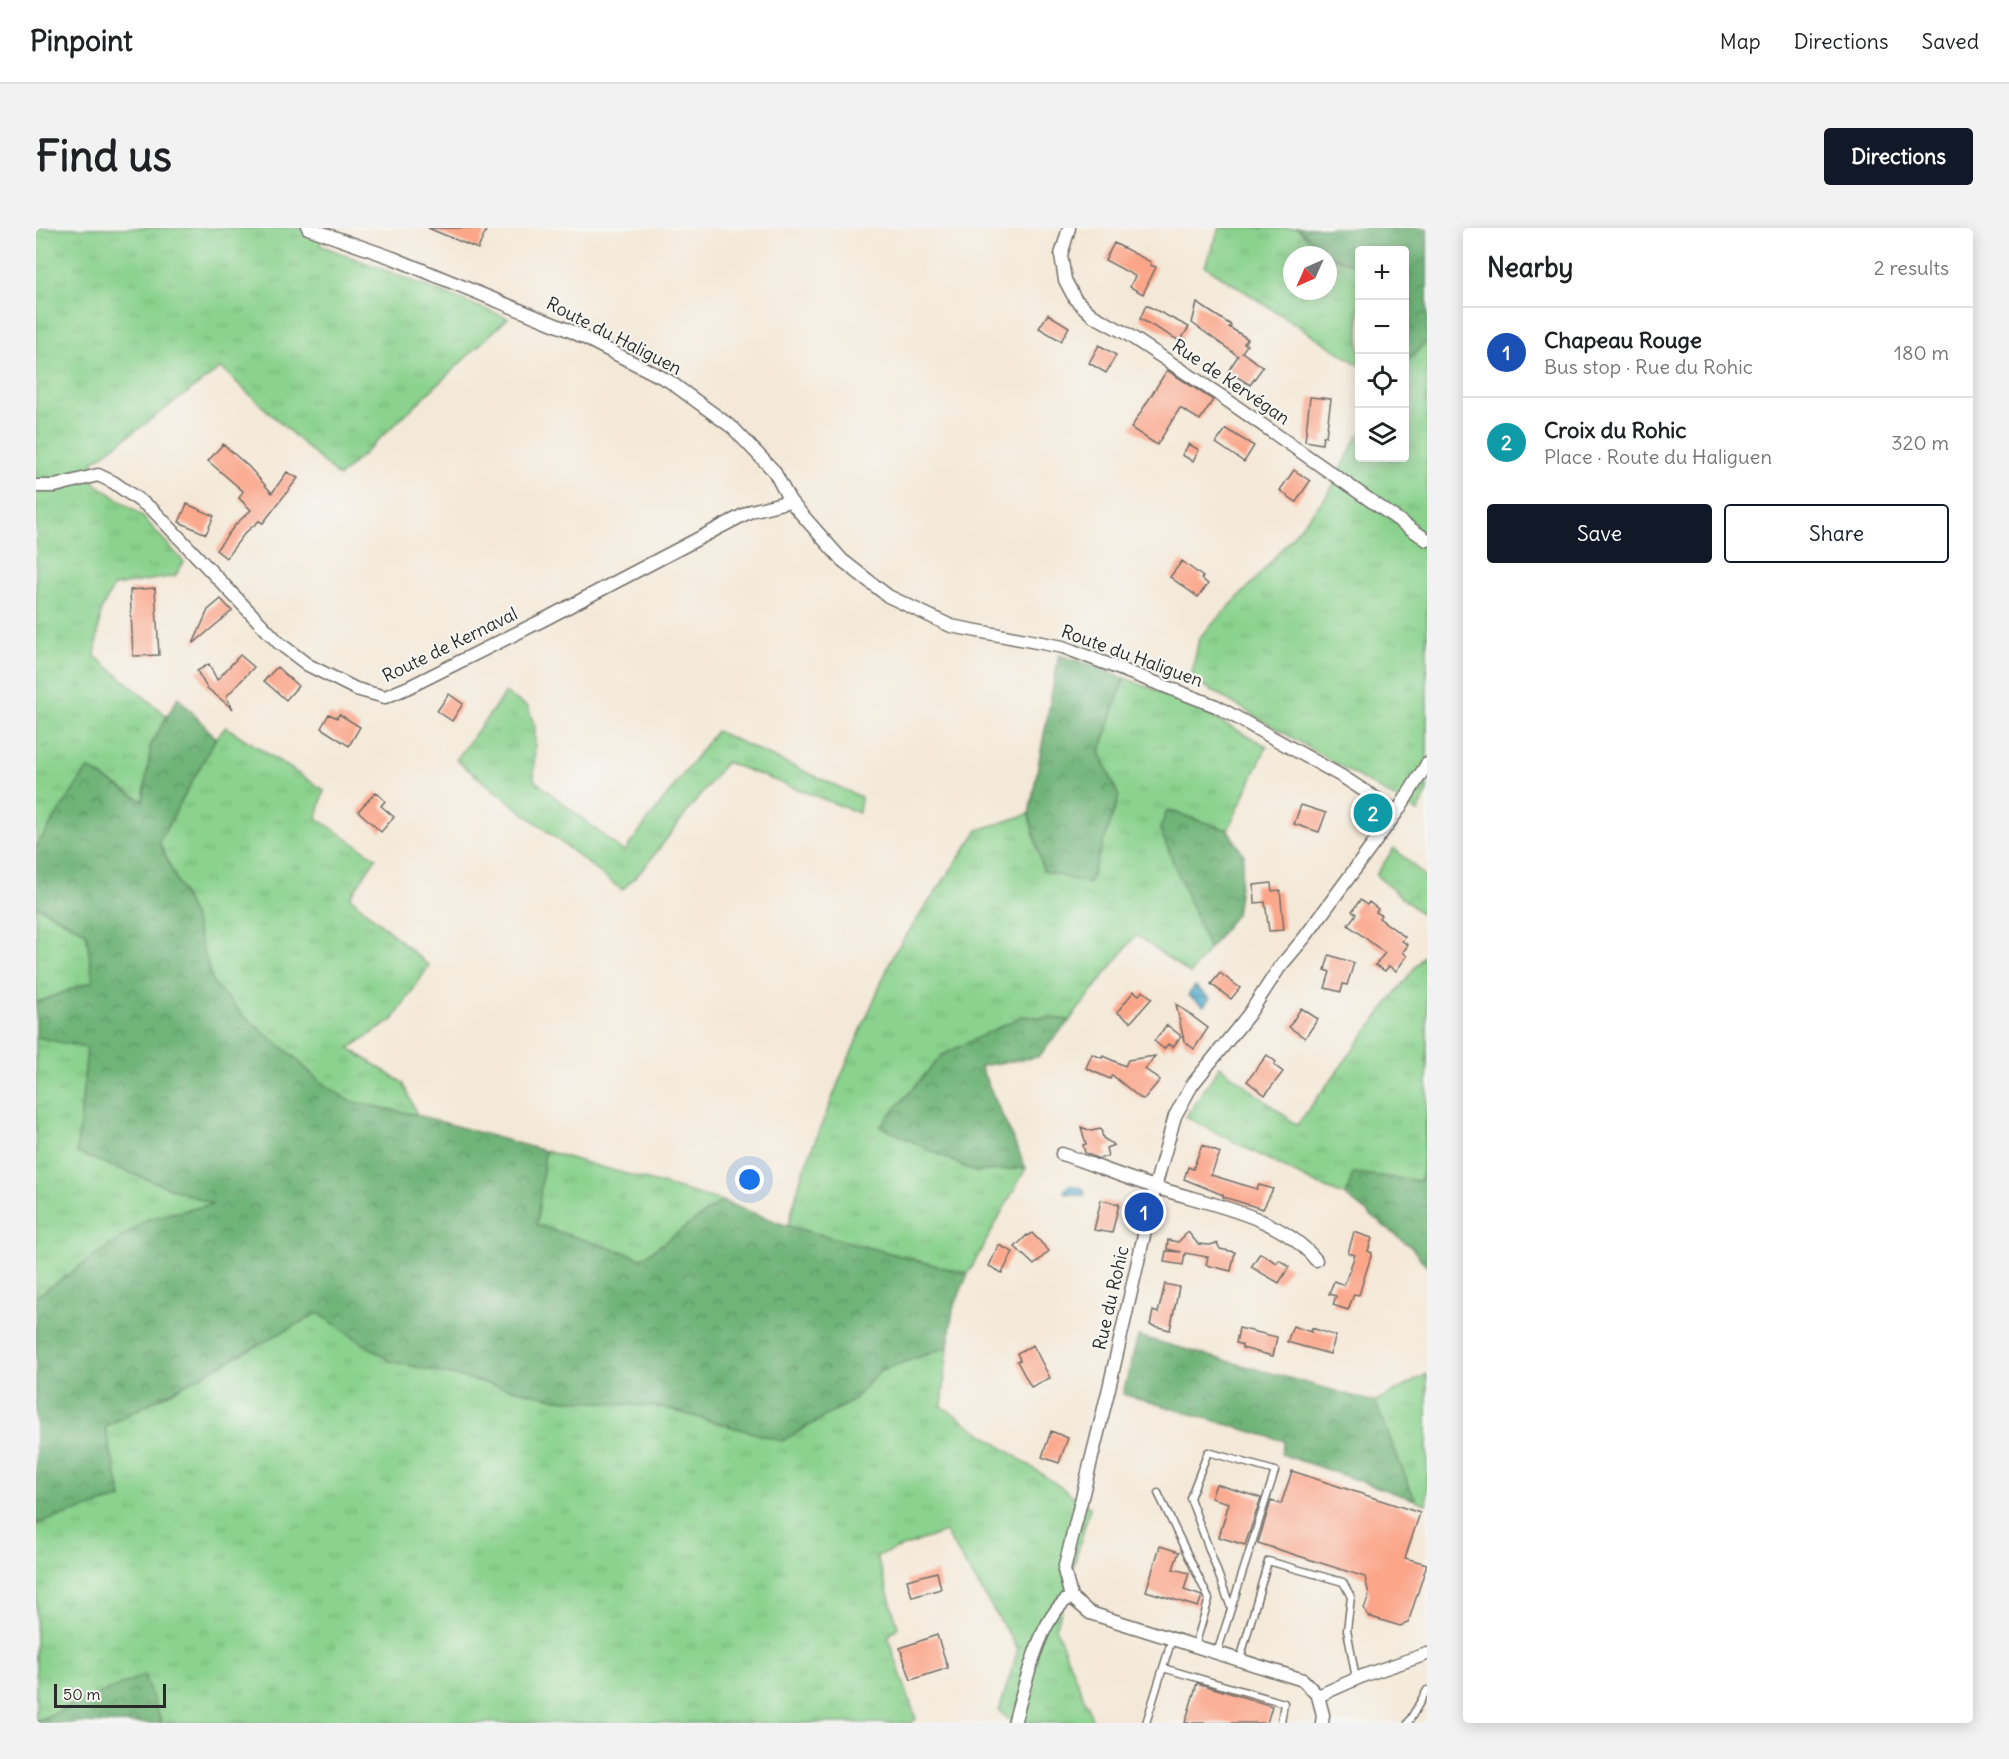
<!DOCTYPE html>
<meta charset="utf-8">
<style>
:root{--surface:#fff;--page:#f2f2f2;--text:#202124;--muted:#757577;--line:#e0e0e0;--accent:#111827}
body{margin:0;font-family:Delius,sans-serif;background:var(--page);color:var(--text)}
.controls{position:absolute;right:18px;top:18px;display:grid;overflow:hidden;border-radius:6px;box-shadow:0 3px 15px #0003}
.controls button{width:54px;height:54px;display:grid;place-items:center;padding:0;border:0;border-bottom:2px solid var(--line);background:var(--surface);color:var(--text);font:30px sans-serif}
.compass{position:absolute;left:1247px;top:18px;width:54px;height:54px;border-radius:50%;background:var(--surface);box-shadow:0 3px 15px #0003;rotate:225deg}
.scale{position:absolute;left:18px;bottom:15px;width:112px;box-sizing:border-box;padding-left:6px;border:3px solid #2b2b2b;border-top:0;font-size:16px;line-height:21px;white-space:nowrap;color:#2b2b2b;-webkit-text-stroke:4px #f6f6f2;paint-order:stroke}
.you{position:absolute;left:714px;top:952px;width:21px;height:21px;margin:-15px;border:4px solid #fff;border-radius:50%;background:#1a73e8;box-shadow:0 0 0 9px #1a73e833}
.badge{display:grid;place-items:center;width:39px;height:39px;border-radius:50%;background:var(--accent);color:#fff;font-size:20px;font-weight:700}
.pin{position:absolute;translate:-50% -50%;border:3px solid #fff;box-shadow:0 2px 6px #0006}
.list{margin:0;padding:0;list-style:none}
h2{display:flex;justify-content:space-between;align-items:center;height:78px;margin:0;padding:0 24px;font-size:26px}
h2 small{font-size:20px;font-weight:400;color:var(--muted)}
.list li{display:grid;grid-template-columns:39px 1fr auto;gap:18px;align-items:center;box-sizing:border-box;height:90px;padding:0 24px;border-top:2px solid var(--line)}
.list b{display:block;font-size:22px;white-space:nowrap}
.list p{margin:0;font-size:20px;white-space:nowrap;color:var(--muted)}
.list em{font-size:20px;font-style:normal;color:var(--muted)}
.actions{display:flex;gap:12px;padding:18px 24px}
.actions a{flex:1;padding:14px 0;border:2px solid var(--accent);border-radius:6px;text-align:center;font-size:21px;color:var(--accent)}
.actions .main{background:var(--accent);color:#fff}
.icon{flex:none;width:33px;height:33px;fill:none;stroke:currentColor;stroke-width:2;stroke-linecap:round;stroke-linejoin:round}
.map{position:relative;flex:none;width:1391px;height:1495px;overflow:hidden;border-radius:6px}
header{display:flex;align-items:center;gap:36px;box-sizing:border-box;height:84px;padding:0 30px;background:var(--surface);border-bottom:2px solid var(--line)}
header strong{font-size:28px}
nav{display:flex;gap:33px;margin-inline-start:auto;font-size:21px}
.intro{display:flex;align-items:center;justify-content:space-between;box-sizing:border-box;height:144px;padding:0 36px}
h1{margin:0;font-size:42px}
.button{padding:15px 27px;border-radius:6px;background:var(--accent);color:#fff;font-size:21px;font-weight:700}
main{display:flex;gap:36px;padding:0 36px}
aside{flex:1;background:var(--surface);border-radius:6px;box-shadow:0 3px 15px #0003}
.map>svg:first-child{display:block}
</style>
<header>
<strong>Pinpoint</strong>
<nav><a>Map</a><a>Directions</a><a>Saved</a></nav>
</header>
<div class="intro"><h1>Find us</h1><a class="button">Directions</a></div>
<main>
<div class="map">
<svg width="1391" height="1495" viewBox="0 0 1391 1495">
<defs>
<pattern id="grass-tufts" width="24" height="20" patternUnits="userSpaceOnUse" patternTransform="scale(1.5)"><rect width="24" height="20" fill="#8ad28d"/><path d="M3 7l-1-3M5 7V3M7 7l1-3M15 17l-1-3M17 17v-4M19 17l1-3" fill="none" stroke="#77b47a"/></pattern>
<pattern id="forest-crowns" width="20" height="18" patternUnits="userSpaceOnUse" patternTransform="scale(1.5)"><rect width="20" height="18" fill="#6fb478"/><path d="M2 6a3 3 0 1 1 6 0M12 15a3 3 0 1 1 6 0" fill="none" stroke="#5b9363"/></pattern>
<pattern id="water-rules" width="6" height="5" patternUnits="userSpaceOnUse" patternTransform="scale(1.5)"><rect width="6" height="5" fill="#4baaca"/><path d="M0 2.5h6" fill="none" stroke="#3f8ba4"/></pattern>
</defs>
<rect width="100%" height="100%" fill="#f6f6f2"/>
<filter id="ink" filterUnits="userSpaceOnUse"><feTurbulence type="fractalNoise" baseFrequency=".0167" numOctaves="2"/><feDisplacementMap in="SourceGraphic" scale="12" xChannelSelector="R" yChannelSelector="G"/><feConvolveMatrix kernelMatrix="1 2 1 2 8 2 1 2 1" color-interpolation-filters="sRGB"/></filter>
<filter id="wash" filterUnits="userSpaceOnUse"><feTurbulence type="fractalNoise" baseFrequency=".008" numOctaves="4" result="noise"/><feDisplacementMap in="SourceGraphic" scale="24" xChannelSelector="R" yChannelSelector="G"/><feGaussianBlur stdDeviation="1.35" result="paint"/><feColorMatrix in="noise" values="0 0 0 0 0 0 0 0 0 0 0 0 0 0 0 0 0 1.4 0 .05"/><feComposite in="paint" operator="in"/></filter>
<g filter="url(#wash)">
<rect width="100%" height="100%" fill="#f4e9d8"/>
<path fill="url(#grass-tufts)" stroke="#5a7e5c" stroke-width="1.5" d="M 5,0 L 291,0 L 284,17 L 472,90 L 303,249 L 185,140 L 57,234 L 59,255 L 105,287 L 148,334 L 139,348 L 78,358 L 65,382 L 59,428 L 131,488 L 115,517 L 107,574 L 0,619 L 0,3 Z
M 1184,0 L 1261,0 L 1291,27 L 1256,27 L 1256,63 L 1292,63 L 1292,28 L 1323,38 L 1323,137 L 1169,38 Z
M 1391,113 L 1391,314 L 1385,320 L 1391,325 L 1391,565 L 1382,584 L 1155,450 L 1163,410 L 1220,351 L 1293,265 L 1323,205 L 1324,230 L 1368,230 L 1369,136 Z
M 1088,450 L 1142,471 L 1231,518 L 1192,602 L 1132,582 L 1124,601 L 1173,721 L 1154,746 L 1100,707 L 1034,792 L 986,788 L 845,898 L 939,944 L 990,940 L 932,1046 L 752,998 L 766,946 L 803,853 L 858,725 L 942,602 L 993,586 L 1007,643 L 1083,569 L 1064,524 Z
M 469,465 L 492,479 L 499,499 L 498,552 L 588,624 L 680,503 L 825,569 L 823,585 L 690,534 L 608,640 L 586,662 L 420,532 Z
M 190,499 L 288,562 L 281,590 L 340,630 L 314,669 L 393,738 L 357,792 L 313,820 L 367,855 L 381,887 L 313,873 L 280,850 L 256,827 L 209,789 L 177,755 L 157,688 L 123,614 L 180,510 Z
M 1358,620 L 1391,650 L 1391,691 L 1340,647 Z
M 0,678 L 50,704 L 57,753 L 0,775 Z
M 1391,723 L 1391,889 L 1385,953 L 1317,945 L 1310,968 L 1280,956 L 1150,889 L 1184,838 L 1261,897 Z
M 0,809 L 51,820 L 41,925 L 178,976 L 112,991 L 0,1069 Z
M 509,923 L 686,973 L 606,1030 L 500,997 Z
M 282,1085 L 354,1133 L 521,1171 L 626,1179 L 746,1213 L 816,1173 L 845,1142 L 912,1119 L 906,1178 L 1054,1279 L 1020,1401 L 1058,1495 L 978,1495 L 963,1483 L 982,1421 L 909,1304 L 841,1328 L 862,1399 L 852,1409 L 880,1491 L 875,1495 L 126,1495 L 108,1448 L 0,1493 L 0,1296 L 86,1270 L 69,1199 Z
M 1391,1146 L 1391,1276 L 1379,1272 L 1339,1174 Z"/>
<path fill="url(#forest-crowns)" stroke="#4d7052" stroke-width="1.5" d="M 1261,0 L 1391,0 L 1391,113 L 1369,136 L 1368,22 L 1324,22 L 1323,38 L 1292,28 Z
M 1023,427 L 1056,437 L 1088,450 L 1064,524 L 1083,569 L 1053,656 L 1007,643 L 993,586 Z
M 142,469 L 180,510 L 123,614 L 157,688 L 177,755 L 209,789 L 256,827 L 280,850 L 313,873 L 381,887 L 509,923 L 501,997 L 606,1030 L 686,973 L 752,998 L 932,1046 L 917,1081 L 912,1119 L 845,1142 L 816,1173 L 746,1213 L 626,1179 L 521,1171 L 354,1133 L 282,1085 L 69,1199 L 86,1270 L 0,1296 L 0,1069 L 112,991 L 177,976 L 41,925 L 51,820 L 0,809 L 0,775 L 57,753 L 50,704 L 0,678 L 0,619 L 52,540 L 107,573 L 115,517 Z
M 1131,582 L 1192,602 L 1208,627 L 1200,686 L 1173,721 L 1124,601 Z
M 986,788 L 1034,792 L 1002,829 L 944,838 L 990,940 L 939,944 L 844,898 L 906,827 Z
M 1391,889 L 1391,1039 L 1376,1020 L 1310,968 L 1317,945 L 1385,953 Z
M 1102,1108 L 1339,1174 L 1379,1272 L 1245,1226 L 1248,1213 L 1087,1166 Z
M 108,1447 L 126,1495 L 0,1495 L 0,1493 Z"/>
<path fill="url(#water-rules)" stroke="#3b6a7a" stroke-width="1.5" d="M 1159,758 L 1174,770 L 1168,778 L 1152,767 Z
M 1033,957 L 1046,960 L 1049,963 L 1048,968 L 1031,966 L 1028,963 Z"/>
<g id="blocks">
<path fill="#fba589" d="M 392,0 L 451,0 L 442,21 Z
M 1078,15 L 1115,34 L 1114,37 L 1120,39 L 1107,66 L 1094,59 L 1099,48 L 1069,32 Z
M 1161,75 L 1195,97 L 1193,99 L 1212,111 L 1208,115 L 1211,117 L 1206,124 L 1227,139 L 1214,157 L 1192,143 L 1202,128 L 1156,95 Z
M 1110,77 L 1153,99 L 1144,113 L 1104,91 Z
M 1012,86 L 1033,99 L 1025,113 L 1003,100 Z
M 1063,117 L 1080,127 L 1070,145 L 1053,135 Z
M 1131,142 L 1177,172 L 1164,192 L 1144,180 L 1121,217 L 1095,200 Z
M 1274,169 L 1295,171 L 1290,208 L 1287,208 L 1286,216 L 1269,213 Z
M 1190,201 L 1218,218 L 1208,234 L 1180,215 Z
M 187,216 L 213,239 L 236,265 L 251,244 L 262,250 L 227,295 L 223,293 L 209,305 L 190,330 L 180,322 L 200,296 L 215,282 L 203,270 L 207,263 L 172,233 Z
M 1153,216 L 1163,222 L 1157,233 L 1146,227 Z
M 1258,242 L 1274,253 L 1260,274 L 1244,262 Z
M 151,276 L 178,288 L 170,306 L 143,294 Z
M 1146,333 L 1167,349 L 1165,351 L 1172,356 L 1162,369 L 1134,349 Z
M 119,360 L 123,427 L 97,428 L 94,362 Z
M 185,371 L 196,383 L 157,416 L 172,382 Z
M 204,427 L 218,439 L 190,469 L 197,481 L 171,460 L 161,443 L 173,436 L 181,452 Z
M 241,439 L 262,458 L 250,472 L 228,453 Z
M 413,466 L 427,476 L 416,493 L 401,483 Z
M 293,486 L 301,490 L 303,486 L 324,499 L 313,518 L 285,500 Z
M 340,564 L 349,573 L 345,578 L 358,589 L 345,604 L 322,583 Z
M 1265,577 L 1290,585 L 1283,604 L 1258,596 Z
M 1235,655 L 1236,663 L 1244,662 L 1248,702 L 1233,703 L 1229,674 L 1219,675 L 1218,657 Z
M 1324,672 L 1331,677 L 1333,674 L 1342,681 L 1340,684 L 1345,687 L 1343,690 L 1369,709 L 1366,713 L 1372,717 L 1367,724 L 1371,728 L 1360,743 L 1353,738 L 1349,743 L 1339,737 L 1349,725 L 1312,697 L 1320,686 L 1316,683 Z
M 1293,727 L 1318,735 L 1311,757 L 1307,756 L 1305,764 L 1289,760 L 1294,744 L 1289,742 Z
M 1184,745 L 1204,760 L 1195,771 L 1175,756 Z
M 1098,763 L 1103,767 L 1107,763 L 1116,770 L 1095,794 L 1081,784 Z
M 1140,776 L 1172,800 L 1158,821 L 1148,813 Z
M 1265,780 L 1282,791 L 1269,810 L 1253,799 Z
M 1131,797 L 1145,808 L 1137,819 L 1132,816 L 1128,821 L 1118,813 Z
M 1056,826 L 1066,830 L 1067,828 L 1089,838 L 1092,832 L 1119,828 L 1109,841 L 1124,852 L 1108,871 L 1104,870 L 1076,847 L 1074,851 L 1050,840 Z
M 1231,827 L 1240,834 L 1238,837 L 1247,844 L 1229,867 L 1211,853 Z
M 1045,899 L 1055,903 L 1065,901 L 1067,910 L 1078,917 L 1070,920 L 1072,928 L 1063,931 L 1049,925 L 1047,917 L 1050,916 Z
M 1166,917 L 1184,925 L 1175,947 L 1221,961 L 1223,957 L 1237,961 L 1227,981 L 1187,969 L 1187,967 L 1148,951 L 1152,939 L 1157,941 Z
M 1065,972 L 1083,976 L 1076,1005 L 1058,1002 Z
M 1152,1004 L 1162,1016 L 1174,1017 L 1181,1015 L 1184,1021 L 1199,1024 L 1195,1043 L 1170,1037 L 1172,1029 L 1149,1025 L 1147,1037 L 1128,1034 L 1130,1023 L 1145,1024 L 1131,1021 L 1132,1012 L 1142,1014 Z
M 1318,1004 L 1336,1010 L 1332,1023 L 1336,1025 L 1323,1067 L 1318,1066 L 1312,1082 L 1297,1077 L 1300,1068 L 1293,1066 L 1298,1053 L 1308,1057 L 1319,1027 L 1312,1025 Z
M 996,1005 L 1013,1023 L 998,1037 L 979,1019 L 991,1007 L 992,1008 Z
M 963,1017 L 977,1024 L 966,1045 L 953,1038 Z
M 1224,1025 L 1241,1035 L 1243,1032 L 1253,1039 L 1243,1055 L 1215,1039 Z
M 1129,1056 L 1143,1059 L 1134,1102 L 1114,1097 L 1117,1083 L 1122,1085 Z
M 1257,1098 L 1275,1104 L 1276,1100 L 1300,1108 L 1294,1126 L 1251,1114 Z
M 1203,1100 L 1241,1109 L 1237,1128 L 1206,1120 L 1206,1117 L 1200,1115 Z
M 997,1117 L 1014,1150 L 995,1159 L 981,1133 L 984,1132 L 981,1125 Z
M 1015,1203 L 1032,1210 L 1023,1235 L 1006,1229 Z
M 1256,1243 L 1384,1285 L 1369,1330 L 1391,1336 L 1372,1395 L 1364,1398 L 1332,1388 L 1328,1381 L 1333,1367 L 1329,1349 L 1222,1315 L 1235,1273 L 1245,1276 Z
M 1180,1256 L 1225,1270 L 1209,1317 L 1183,1309 L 1193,1275 L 1175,1270 Z
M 1124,1318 L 1143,1324 L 1137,1341 L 1153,1345 L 1148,1362 L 1166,1368 L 1162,1379 L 1110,1363 Z
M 901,1344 L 905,1361 L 876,1369 L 871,1352 Z
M 901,1407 L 912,1440 L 875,1452 L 864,1420 Z
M 1161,1455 L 1236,1478 L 1231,1495 L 1149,1495 Z"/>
</g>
</g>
<g filter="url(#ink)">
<use href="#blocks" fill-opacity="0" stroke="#716e68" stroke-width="1.5"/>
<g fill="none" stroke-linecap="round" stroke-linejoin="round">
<g stroke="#716e68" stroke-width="9">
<path id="service" d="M 1122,1265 L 1173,1371 L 1159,1418
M 1136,1411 L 1127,1440 L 1248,1475 L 1245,1495
M 1181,1425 L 1239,1243 L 1172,1224 L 1154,1270 L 1195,1380
M 1204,1432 L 1232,1333 L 1307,1354 L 1315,1369 L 1311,1402 L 1320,1451
M 1110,1495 L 1127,1440
M 1372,1495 L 1391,1462"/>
</g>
<g stroke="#716e68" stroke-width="15">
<path id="minor" d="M 272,0 L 357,30 L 537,104 L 633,153 L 697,200 L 738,243 L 754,273 L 806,332 L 852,368 L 915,398 L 1027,419 L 1180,478 L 1307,549 L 1361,584
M 1033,0 L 1025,27 L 1029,52 L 1039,71 L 1056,87 L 1091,106 L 1185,168 L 1391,312
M 0,258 L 19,258 L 62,247 L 77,254 L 117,282 L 243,415 L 272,437 L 320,461 L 349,469 L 373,459 L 511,390 L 715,283 L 754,273
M 1026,926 C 1058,937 1090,950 1122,960 C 1175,977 1243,987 1280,1032
M 1035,1369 L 1054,1385 L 1267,1452 L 1282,1468
M 978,1495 C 988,1462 1004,1385 1035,1369 L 1028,1342 L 1073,1160 L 1119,959 L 1139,888 L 1156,857 L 1213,786 L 1243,740 L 1269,709 L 1361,584 L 1391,536
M 1286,1495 L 1287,1487 L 1282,1468 L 1329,1447 L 1391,1426"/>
</g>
<use href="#service" stroke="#fff" stroke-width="6"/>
<use href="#minor" stroke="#fff" stroke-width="12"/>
</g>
</g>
<g text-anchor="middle" stroke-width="4.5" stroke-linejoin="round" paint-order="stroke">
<g font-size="18" fill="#2b2b2b" stroke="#f6f6f2">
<text transform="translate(578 108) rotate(27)" y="6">Route du Haliguen</text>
<text transform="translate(1195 154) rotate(34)" y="6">Rue de Kervégan</text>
<text transform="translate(414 417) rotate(-26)" y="6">Route de Kernaval</text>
<text transform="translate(1096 428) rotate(20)" y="6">Route du Haliguen</text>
<text transform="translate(1075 1070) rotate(-77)" y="6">Rue du Rohic</text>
</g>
</g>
</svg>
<div class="controls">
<button>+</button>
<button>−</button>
<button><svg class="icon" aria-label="locate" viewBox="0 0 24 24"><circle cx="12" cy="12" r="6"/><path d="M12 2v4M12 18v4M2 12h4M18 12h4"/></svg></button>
<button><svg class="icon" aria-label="layers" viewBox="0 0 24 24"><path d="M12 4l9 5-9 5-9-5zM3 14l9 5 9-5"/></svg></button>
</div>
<svg class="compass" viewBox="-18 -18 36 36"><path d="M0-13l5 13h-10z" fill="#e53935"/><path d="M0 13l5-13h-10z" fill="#757577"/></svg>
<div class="scale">50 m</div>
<div class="you"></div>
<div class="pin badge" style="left:1108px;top:984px;background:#1a4fb4">1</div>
<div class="pin badge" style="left:1337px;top:585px;background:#0f9aa8">2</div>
</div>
<aside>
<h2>Nearby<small>2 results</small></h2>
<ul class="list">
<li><span class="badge" style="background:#1a4fb4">1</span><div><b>Chapeau Rouge</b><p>Bus stop · Rue du Rohic</p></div><em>180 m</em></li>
<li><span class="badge" style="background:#0f9aa8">2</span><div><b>Croix du Rohic</b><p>Place · Route du Haliguen</p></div><em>320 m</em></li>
</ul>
<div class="actions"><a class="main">Save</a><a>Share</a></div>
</aside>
</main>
